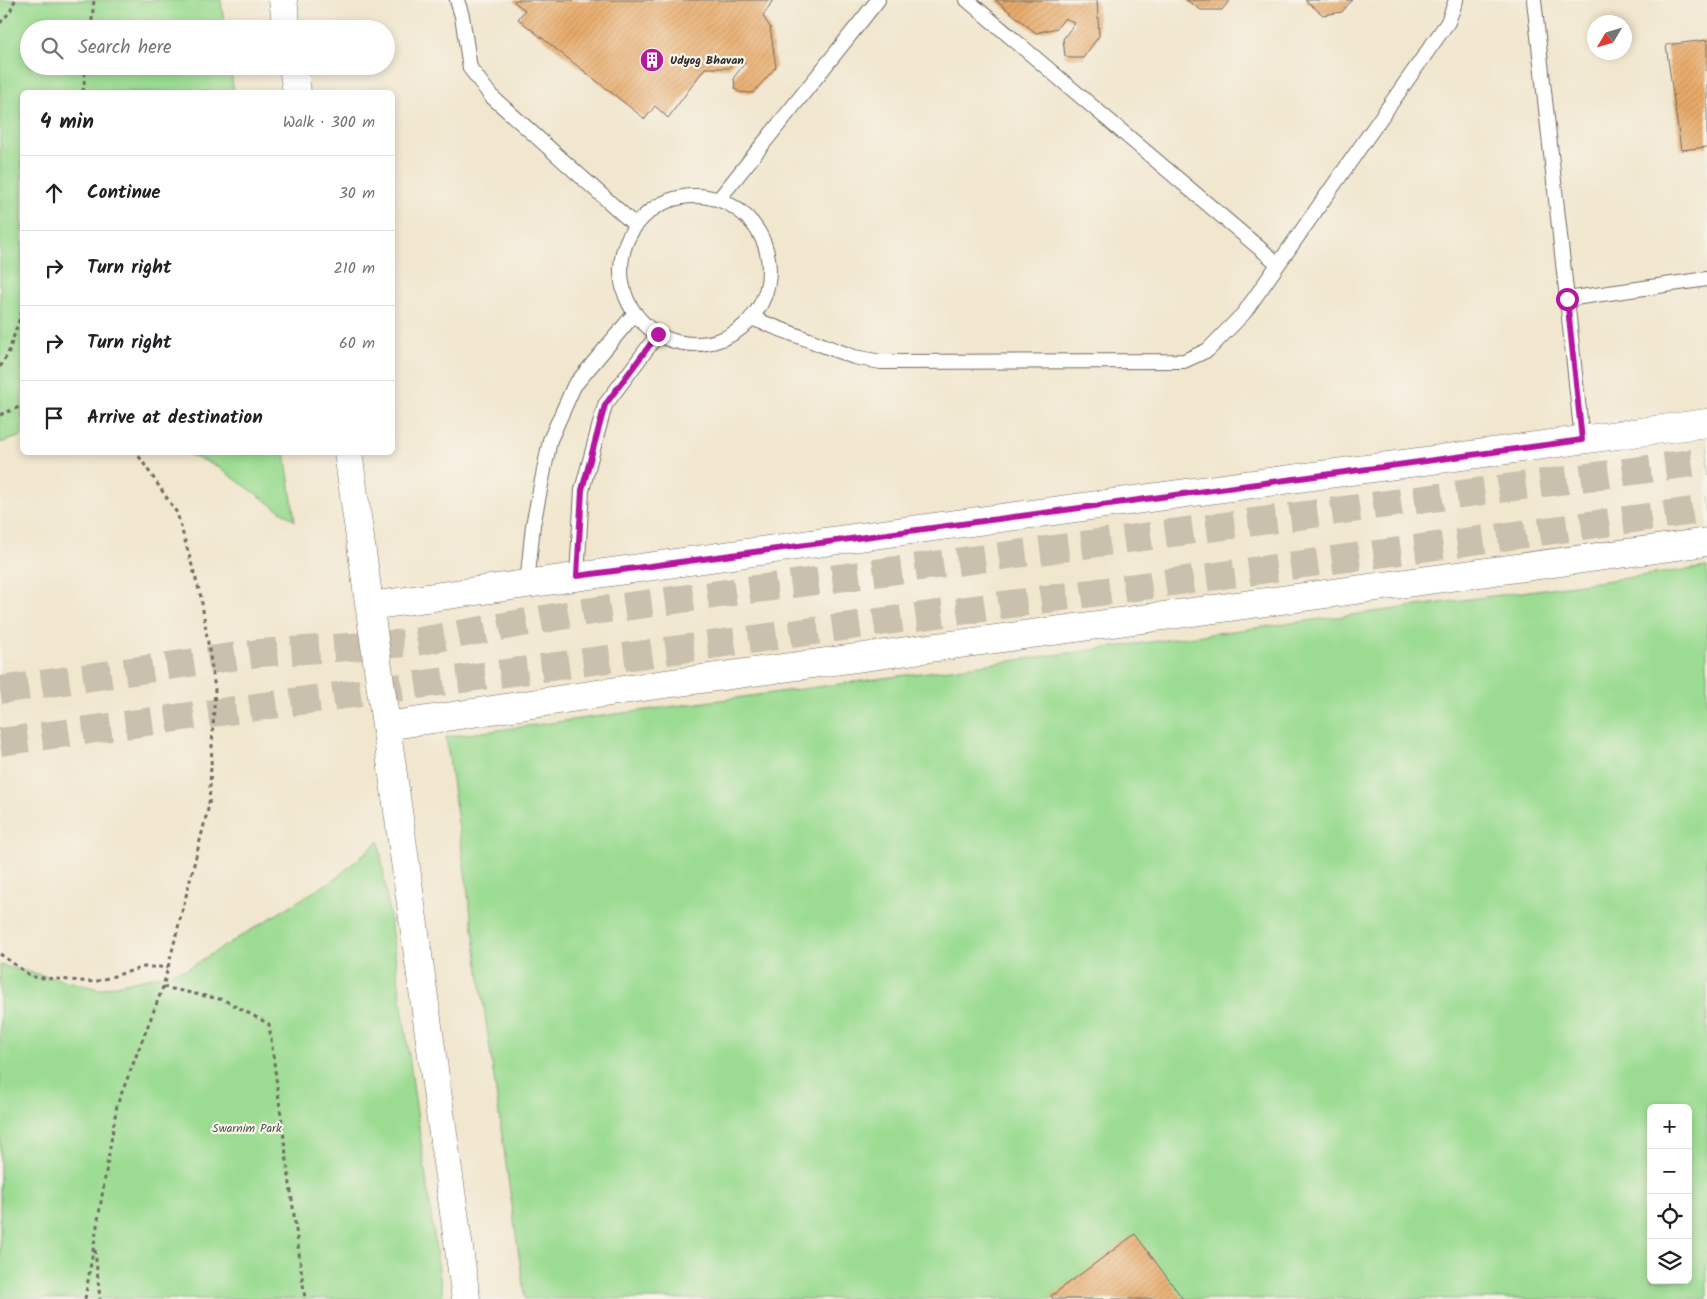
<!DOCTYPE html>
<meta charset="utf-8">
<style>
:root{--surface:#fff;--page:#f2f2f2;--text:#202124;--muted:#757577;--line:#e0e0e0}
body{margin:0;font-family:Kalam,sans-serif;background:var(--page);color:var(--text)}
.controls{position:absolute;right:15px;bottom:15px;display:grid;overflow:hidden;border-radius:8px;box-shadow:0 2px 8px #0003}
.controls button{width:45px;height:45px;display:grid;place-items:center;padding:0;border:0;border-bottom:1px solid var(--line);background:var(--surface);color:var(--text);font:25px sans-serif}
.compass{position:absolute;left:1587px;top:15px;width:45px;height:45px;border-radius:50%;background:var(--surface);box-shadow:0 2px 8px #0003;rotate:232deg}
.stop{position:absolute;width:15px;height:15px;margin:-11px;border:4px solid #b5179e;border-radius:50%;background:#fff}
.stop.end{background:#b5179e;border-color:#fff;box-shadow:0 1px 5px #0008}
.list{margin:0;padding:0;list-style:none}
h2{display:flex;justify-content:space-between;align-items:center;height:65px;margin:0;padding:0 20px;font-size:21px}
h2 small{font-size:16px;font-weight:400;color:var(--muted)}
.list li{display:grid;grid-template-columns:32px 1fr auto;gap:15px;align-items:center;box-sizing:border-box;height:75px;padding:0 20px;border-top:1px solid var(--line)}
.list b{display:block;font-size:19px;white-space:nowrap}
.list em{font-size:16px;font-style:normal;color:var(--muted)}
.icon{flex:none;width:28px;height:28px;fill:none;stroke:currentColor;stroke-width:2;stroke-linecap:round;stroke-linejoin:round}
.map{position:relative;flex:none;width:1707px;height:1299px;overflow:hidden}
.search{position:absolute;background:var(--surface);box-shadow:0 2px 8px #0003;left:20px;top:20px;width:375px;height:55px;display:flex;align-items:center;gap:12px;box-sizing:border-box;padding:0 18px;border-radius:28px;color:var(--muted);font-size:19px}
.panel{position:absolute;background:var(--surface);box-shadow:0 2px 8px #0003;left:20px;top:90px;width:375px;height:365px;border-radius:8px}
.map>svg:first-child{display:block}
</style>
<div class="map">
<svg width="1707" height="1299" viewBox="0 0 1707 1299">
<defs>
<pattern id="building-hatch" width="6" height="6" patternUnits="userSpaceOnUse" patternTransform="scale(1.25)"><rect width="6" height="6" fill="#e8aa69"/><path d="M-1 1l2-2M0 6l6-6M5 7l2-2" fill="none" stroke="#c7925b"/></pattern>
</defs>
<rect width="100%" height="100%" fill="#f7f3e8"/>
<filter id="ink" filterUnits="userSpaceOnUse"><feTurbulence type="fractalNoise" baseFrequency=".02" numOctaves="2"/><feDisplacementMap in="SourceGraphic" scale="10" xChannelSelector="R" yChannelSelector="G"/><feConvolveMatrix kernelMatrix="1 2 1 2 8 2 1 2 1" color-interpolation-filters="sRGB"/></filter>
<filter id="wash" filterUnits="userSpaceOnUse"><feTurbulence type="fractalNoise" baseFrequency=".0096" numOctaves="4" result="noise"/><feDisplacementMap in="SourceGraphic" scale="20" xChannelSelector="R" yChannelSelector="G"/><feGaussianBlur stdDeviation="1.12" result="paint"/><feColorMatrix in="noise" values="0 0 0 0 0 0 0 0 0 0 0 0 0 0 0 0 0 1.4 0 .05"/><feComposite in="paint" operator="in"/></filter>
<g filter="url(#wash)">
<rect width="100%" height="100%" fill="#f1e6ce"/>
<path fill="#9bdc92" stroke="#63845e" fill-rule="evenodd" d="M 0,0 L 221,0 L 225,29 L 29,29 L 29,66 L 230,66 L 234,92 L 22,92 L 22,436 L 0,443 Z
M 185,453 L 285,453 L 295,521 L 215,465 Z
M 1707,567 L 1707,1299 L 525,1299 L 446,737 ZM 1651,1108 L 1688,1108 L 1688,1280 L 1651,1280 Z
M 379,841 L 443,1299 L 0,1299 L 0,965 L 99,989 L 187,969 L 336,878 Z"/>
<g id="blocks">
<path fill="url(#building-hatch)" d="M 515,0 L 773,0 L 763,16 L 770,27 L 776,67 L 753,93 L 739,92 L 735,89 L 734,77 L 745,63 L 737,57 L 729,68 L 705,68 L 668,118 L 655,106 L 645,119 L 518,19 L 525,10 L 514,2 Z
M 995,0 L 1097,0 L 1099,36 L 1083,58 L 1070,58 L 1065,56 L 1063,39 L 1075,23 L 1065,18 L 1057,28 L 1036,33 Z
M 1186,0 L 1230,0 L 1222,10 L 1201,10 Z
M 1305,0 L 1352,0 L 1342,12 L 1323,15 Z
M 1707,40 L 1707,147 L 1681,150 L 1666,45 Z
M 1135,1234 L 1183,1299 L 1053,1299 L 1051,1296 Z"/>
</g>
</g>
<g filter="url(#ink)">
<use href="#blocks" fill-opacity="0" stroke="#706c64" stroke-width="1"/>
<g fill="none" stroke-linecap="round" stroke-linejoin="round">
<path stroke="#c9c1ad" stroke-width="28" stroke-dasharray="28 14" stroke-linecap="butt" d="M 0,690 L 259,653 L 409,643 L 578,613 L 1707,461
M 0,742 L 1707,509"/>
<g stroke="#706c64" stroke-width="16">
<path id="lane" d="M 457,0 L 462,16 L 470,68 L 491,96 L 635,225
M 967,0 L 1277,263
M 1534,0 L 1567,299
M621 270a74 74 0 1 1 148 0a74 74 0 1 1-148 0Z
M 719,199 L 878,0
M 751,318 L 854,357 L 881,362 L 1184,361 L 1208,350 L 1244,313 L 1448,22 L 1456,0
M 1582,439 L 1567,299 L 1707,279
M 577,577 L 582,490 L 605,405 L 658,334
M 527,584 L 533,525 L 550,440 L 574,386 L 635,313"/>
</g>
<g stroke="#706c64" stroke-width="29">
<path id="secondary" d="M 283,0 L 287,29
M 293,66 L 297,92
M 348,452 L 466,1299
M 370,606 L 867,536 L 1707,423
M 387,726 L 643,687 L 1707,542"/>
</g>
<path stroke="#706c64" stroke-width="3" stroke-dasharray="4 4" stroke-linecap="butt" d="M 0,23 L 10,12 L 15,0
M 91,29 L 94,0
M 83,92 L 86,66
M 0,367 L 8,354 L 22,311
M 0,415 L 22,406
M 0,954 L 32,977 L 94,982 L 144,967 L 168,967
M 163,987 L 224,1000 L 269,1024 L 305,1299
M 95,1250 L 100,1299
M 85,1299 L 117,1105 L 163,987 L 209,805 L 215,689 L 201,597 L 177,513 L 136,452"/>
<use href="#lane" stroke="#fff" stroke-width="14"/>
<use href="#secondary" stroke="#fff" stroke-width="28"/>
</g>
</g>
<g fill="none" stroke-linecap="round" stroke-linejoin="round" filter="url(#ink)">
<path stroke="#b5179e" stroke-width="6" d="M 658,334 L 605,405 L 582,490 L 577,576 L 1582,440 L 1567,299"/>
</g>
<defs>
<g id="building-disc" transform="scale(1.25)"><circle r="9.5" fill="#b5179e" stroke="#f7f3e8"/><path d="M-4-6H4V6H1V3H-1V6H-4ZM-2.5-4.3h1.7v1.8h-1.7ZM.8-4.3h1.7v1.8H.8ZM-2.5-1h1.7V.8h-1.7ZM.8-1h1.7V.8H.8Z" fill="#fff"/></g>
</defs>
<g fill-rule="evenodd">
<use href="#building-disc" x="652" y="60"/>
</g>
<g text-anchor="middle" stroke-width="4.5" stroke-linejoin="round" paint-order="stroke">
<g font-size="12" font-weight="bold" fill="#2b2b2b" stroke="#f7f3e8" text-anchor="start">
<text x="670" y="64">Udyog Bhavan</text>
</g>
<g font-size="12" fill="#475745" stroke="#f7f3e8">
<text x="247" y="1132">Swarnim Park</text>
</g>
</g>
</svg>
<div class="controls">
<button>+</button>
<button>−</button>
<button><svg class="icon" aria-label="locate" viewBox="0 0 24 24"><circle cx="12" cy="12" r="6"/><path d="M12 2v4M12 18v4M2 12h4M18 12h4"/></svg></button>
<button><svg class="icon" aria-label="layers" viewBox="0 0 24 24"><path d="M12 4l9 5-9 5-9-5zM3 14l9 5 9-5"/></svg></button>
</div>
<svg class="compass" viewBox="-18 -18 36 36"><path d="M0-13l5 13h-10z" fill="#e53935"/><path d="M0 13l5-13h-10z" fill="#757577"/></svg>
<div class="stop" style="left:1567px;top:299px"></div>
<div class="stop end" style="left:658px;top:334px"></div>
<div class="search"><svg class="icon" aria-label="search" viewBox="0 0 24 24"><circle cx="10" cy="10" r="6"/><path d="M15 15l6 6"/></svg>Search here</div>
<section class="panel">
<h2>4 min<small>Walk · 300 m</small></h2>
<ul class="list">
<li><svg class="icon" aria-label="ahead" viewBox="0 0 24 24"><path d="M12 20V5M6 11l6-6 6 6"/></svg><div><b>Continue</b></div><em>30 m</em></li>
<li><svg class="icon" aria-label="right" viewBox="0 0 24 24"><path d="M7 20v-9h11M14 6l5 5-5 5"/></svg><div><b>Turn right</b></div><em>210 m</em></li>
<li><svg class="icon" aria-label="right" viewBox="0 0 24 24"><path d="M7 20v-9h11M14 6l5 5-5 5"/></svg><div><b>Turn right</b></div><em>60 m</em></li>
<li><svg class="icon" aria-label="arrive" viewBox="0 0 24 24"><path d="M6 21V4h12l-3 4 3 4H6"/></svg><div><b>Arrive at destination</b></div></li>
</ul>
</section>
</div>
